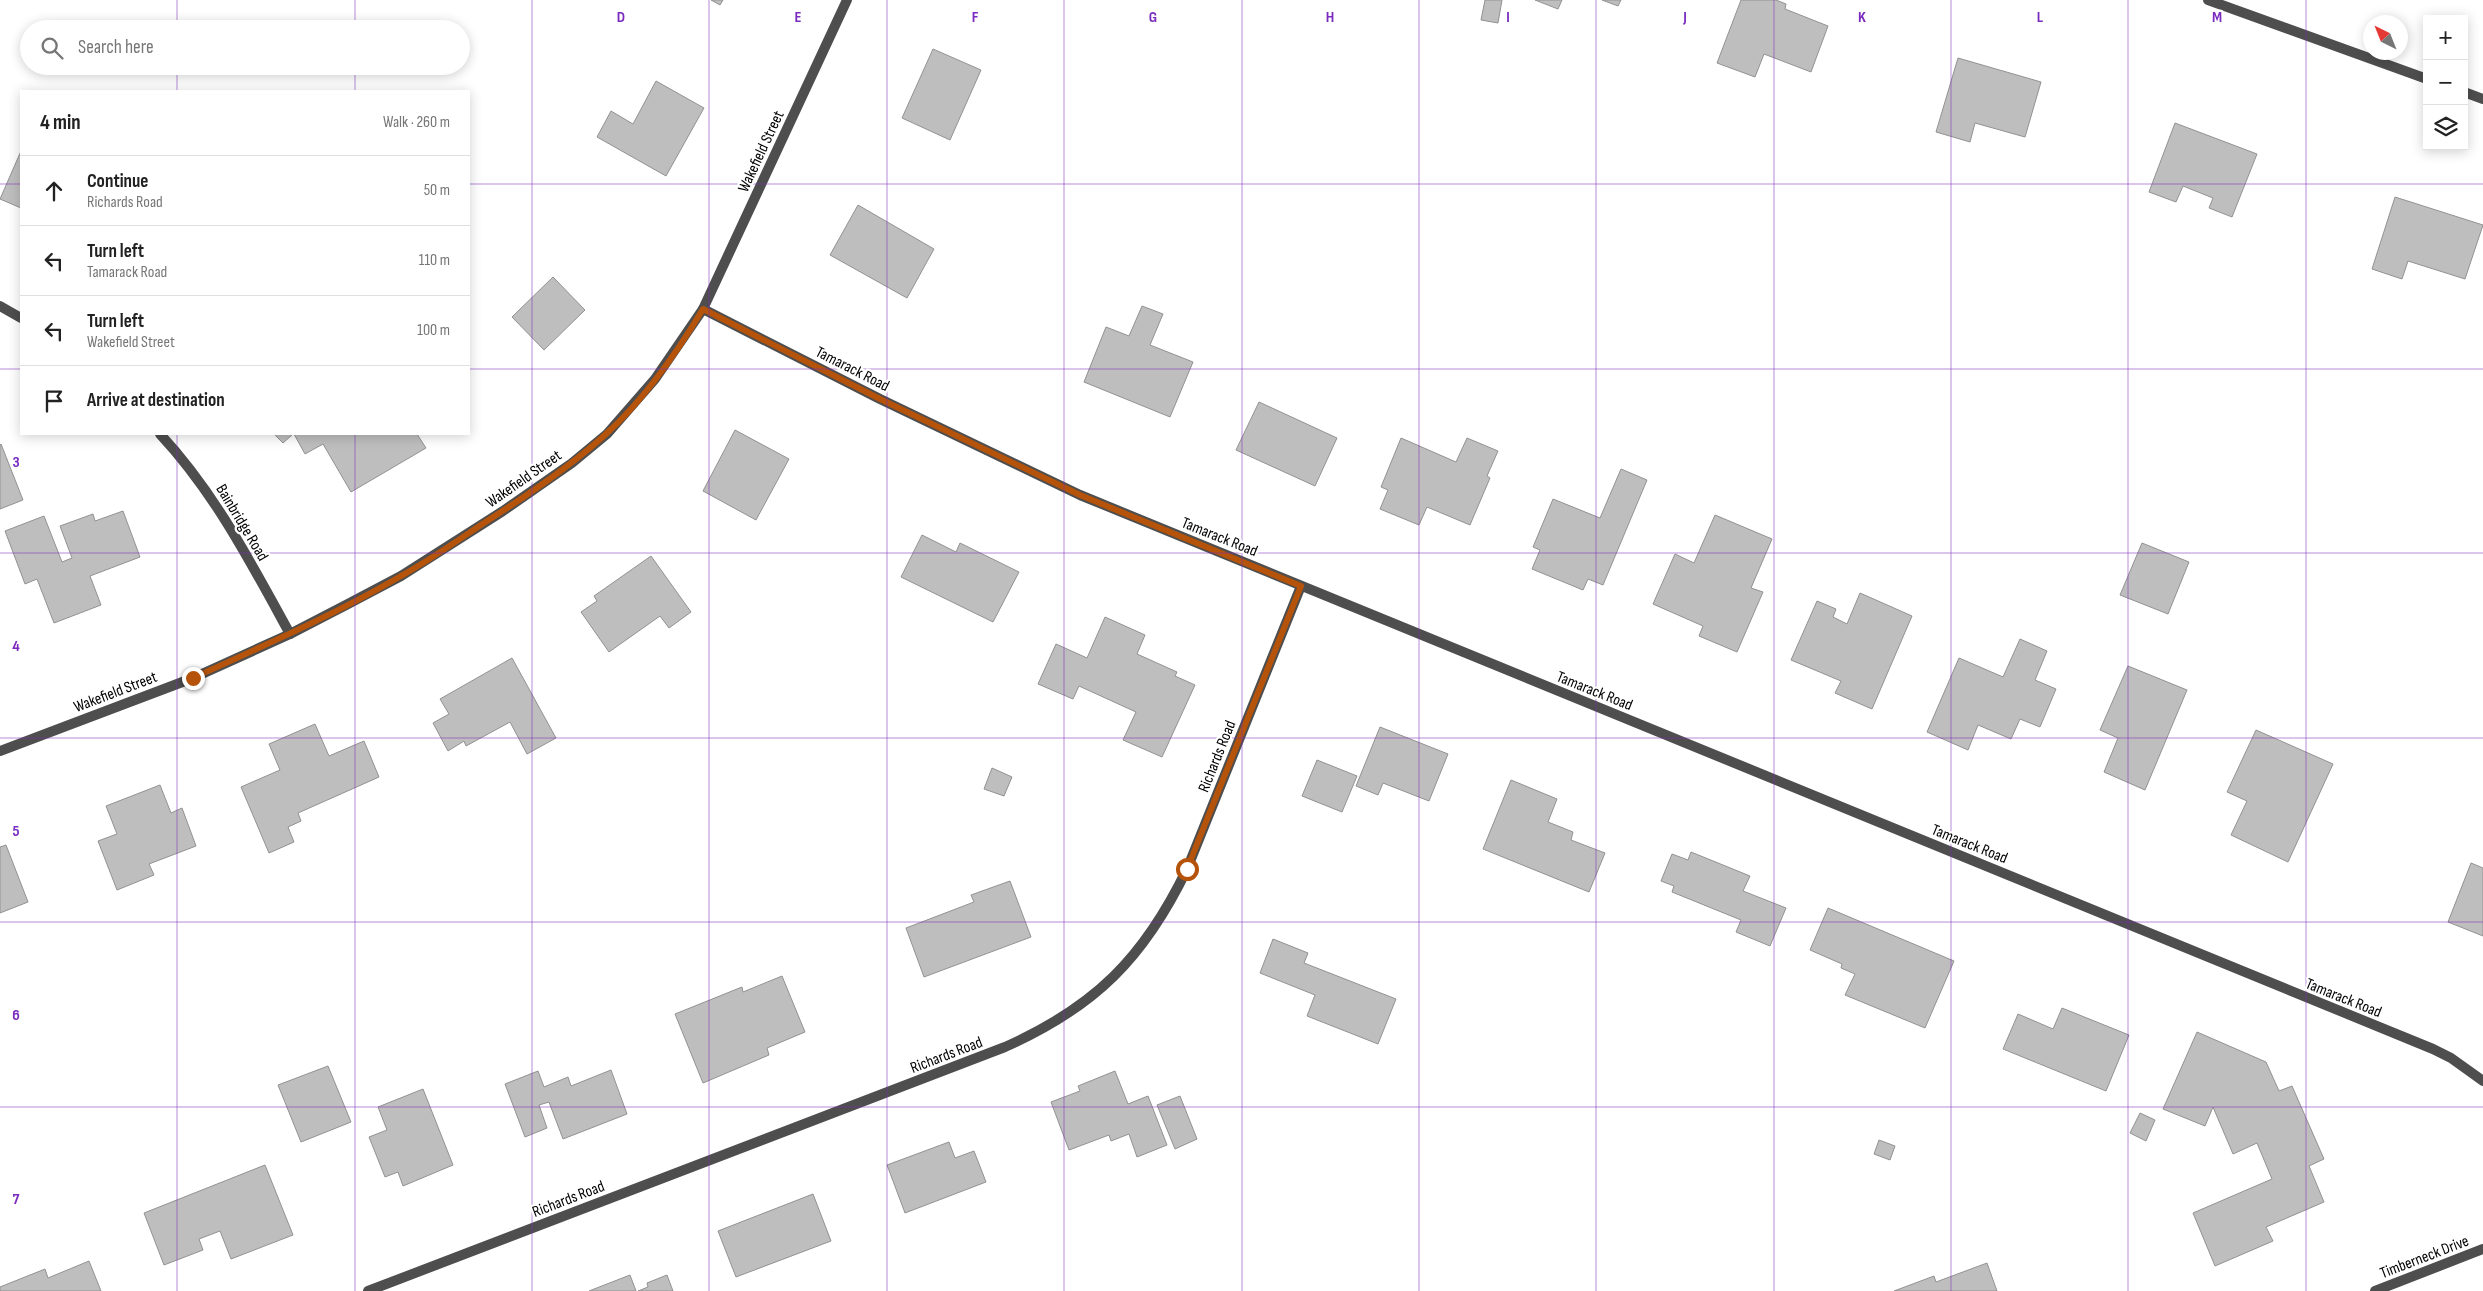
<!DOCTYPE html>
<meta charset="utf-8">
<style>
:root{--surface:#fff;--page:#f6f6f6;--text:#222;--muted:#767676;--line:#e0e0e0}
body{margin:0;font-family:"Sofia Sans Condensed",sans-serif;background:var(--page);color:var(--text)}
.controls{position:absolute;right:15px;top:15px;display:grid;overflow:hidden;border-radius:0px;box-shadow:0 2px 12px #0003}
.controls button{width:45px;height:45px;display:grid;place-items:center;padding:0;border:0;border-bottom:1px solid var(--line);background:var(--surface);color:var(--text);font:25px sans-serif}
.compass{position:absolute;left:2363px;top:15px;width:45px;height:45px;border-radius:50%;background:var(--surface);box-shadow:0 2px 12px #0003;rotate:317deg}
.stop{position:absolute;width:15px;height:15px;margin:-11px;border:4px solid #b45309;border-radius:50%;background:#fff}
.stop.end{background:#b45309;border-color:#fff;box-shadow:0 1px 5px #0008}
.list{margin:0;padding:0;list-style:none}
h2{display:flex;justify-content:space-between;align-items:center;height:65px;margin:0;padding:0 20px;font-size:21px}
h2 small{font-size:16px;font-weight:400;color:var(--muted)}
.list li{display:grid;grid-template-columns:32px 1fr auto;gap:15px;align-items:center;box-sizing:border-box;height:70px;padding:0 20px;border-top:1px solid var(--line)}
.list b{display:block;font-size:19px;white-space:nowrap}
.list p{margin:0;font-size:16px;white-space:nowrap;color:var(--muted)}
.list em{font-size:16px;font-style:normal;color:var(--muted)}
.icon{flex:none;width:28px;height:28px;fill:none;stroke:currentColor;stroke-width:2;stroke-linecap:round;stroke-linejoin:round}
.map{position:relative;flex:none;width:2483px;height:1291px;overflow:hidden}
.search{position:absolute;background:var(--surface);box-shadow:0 2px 12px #0003;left:20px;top:20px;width:450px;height:55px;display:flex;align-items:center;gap:12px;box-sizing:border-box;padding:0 18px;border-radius:28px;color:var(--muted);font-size:19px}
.panel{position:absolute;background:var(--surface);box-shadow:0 2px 12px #0003;left:20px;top:90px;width:450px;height:345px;border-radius:0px}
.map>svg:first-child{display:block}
</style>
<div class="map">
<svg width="2483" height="1291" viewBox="0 0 2483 1291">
<rect width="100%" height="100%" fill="#fff"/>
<path fill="#bebebe" stroke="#929292" d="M 711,0 L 723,0 L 720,5 Z
M 1485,0 L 1502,0 L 1498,23 L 1481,20 Z
M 1535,0 L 1562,0 L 1558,9 Z
M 1602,0 L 1621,0 L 1618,6 Z
M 1741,0 L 1776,0 L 1786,4 L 1785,9 L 1828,26 L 1811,72 L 1764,54 L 1755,77 L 1717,63 Z
M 933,49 L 981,70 L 950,140 L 902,118 Z
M 1958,58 L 2041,82 L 2025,137 L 1975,123 L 1970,142 L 1936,132 Z
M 656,81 L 704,108 L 666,176 L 597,137 L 611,111 L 633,124 Z
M 2175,123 L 2257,154 L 2232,217 L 2209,208 L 2213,198 L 2183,186 L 2176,202 L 2149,192 Z
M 21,151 L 21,208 L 0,199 Z
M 2395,197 L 2483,225 L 2465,279 L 2408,261 L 2402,279 L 2372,269 Z
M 858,205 L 934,249 L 907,298 L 830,255 Z
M 553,277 L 585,310 L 544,350 L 512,317 Z
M 1142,306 L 1163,314 L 1150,345 L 1193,362 L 1170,417 L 1084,382 L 1106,327 L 1129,336 Z
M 1259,402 L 1337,438 L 1315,486 L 1236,450 Z
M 735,430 L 789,459 L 756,520 L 703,491 Z
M 274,434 L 293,434 L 283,443 Z
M 294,434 L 417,434 L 426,448 L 351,492 L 323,444 L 305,454 Z
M 1401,438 L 1456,462 L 1467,438 L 1498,451 L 1487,476 L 1490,478 L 1470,525 L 1427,507 L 1419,525 L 1380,509 L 1388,490 L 1381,487 Z
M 1,444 L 23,500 L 0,509 L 0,445 Z
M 1621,469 L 1647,480 L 1603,585 L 1588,579 L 1583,590 L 1532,569 L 1540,550 L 1533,547 L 1553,499 L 1600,518 Z
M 123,511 L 140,557 L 90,576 L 101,605 L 54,623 L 37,579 L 25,584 L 5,531 L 44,516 L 62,562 L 72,558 L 60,526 L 93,514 L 95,521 Z
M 1715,515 L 1772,539 L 1751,588 L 1763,592 L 1737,652 L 1699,636 L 1703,626 L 1653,604 L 1675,554 L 1694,563 Z
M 922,535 L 956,552 L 960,543 L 1019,572 L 993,622 L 901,577 Z
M 2142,543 L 2189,562 L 2168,614 L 2120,595 Z
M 651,556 L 691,612 L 669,628 L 660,616 L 609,652 L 581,612 L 597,601 L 594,596 Z
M 1860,593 L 1912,616 L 1872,709 L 1835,693 L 1841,681 L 1791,660 L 1817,601 L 1836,609 L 1833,617 L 1847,624 Z
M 1105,617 L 1145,635 L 1137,654 L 1177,672 L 1175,676 L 1195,685 L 1162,757 L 1123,740 L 1136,712 L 1079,686 L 1073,699 L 1038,684 L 1056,644 L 1087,658 Z
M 2020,639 L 2047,651 L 2035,680 L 2056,689 L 2040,727 L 2020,719 L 2011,739 L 1978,725 L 1968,750 L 1927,732 L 1959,658 L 2003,677 Z
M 512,658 L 556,738 L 527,754 L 510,722 L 466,746 L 464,741 L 448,751 L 433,723 L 449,714 L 440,699 Z
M 2128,666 L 2187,690 L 2145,790 L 2104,772 L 2118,738 L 2100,730 Z
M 315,724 L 329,756 L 364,741 L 379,777 L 298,813 L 301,821 L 288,827 L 294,842 L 269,853 L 241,787 L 280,770 L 269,744 Z
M 1380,727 L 1448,754 L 1429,801 L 1383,783 L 1378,795 L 1356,786 Z
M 2256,730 L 2333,764 L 2288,862 L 2231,835 L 2247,801 L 2227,792 Z
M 1317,760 L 1357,776 L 1342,812 L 1302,796 Z
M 992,768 L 1012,777 L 1004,796 L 984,789 Z
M 1511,780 L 1557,799 L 1548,822 L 1573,832 L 1571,840 L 1605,853 L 1589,892 L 1483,849 Z
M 160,785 L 171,813 L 182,808 L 196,846 L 149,864 L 154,875 L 117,890 L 98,841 L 117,834 L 106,806 Z
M 6,845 L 28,902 L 0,913 L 0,847 Z
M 1691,852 L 1750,876 L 1743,891 L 1786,908 L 1770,946 L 1736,932 L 1741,920 L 1672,892 L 1674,886 L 1661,881 L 1672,854 L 1688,860 Z
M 2471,863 L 2483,868 L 2483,936 L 2448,922 Z
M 1010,881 L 1031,937 L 924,977 L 906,928 L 974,902 L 971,895 Z
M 1828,908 L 1954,961 L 1925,1028 L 1845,995 L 1855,974 L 1841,968 L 1842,964 L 1810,950 Z
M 1273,939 L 1308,953 L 1304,963 L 1396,999 L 1378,1044 L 1307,1016 L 1315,995 L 1260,973 Z
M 782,976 L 805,1032 L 767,1048 L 769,1055 L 703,1083 L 675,1014 L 742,987 L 743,992 Z
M 2062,1008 L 2129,1035 L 2106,1091 L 2003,1049 L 2018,1014 L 2053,1029 Z
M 2197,1032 L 2266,1062 L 2279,1091 L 2292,1086 L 2324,1159 L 2309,1166 L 2324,1202 L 2266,1227 L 2273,1241 L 2215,1266 L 2193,1213 L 2272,1179 L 2257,1143 L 2233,1154 L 2213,1107 L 2205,1126 L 2163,1109 Z
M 328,1066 L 351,1122 L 301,1142 L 278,1085 Z
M 611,1070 L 627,1114 L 563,1139 L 549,1102 L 539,1105 L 547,1128 L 525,1137 L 505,1084 L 538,1071 L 544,1087 L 568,1077 L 571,1086 Z
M 1115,1071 L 1128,1104 L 1148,1096 L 1167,1145 L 1137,1157 L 1129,1134 L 1111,1141 L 1109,1135 L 1069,1150 L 1051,1102 L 1080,1091 L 1078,1086 Z
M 423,1089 L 453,1165 L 403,1186 L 398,1172 L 385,1177 L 369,1137 L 387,1130 L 378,1107 Z
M 1180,1096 L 1197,1139 L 1175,1149 L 1157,1105 Z
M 2140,1113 L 2155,1120 L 2146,1141 L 2130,1133 Z
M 1879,1140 L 1895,1146 L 1890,1160 L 1874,1154 Z
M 949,1142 L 955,1158 L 974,1151 L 986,1182 L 905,1213 L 887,1165 Z
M 265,1165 L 293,1235 L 231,1259 L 220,1231 L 199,1239 L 203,1250 L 164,1265 L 144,1213 Z
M 813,1194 L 831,1241 L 736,1277 L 718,1231 Z
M 89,1261 L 101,1291 L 0,1291 L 0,1287 L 45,1269 L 48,1278 Z
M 1987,1263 L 1997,1291 L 1894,1291 L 1934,1276 L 1936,1282 Z
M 630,1275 L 636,1291 L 589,1291 Z
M 667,1275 L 673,1291 L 638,1291 L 648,1287 L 647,1283 Z"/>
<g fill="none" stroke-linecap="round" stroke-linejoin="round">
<path stroke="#4e4e4e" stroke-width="10" d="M 0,306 L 21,318
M 703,309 L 880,399 L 1080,495 L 2433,1049 L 2451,1058 L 2483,1081
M 160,434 C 215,493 251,563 290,634
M 368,1291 L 1005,1047 C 1095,1007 1144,958 1187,869 L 1301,586
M 2375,1291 L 2483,1249"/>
<path stroke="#4e4e4e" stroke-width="10" d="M 2208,0 L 2427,79
M 2464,92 L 2483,99
M 0,751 L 193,678 L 290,634 L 346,605 L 401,576 L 503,511 L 572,463 L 607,434 L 655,379 L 703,309 L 847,0"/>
</g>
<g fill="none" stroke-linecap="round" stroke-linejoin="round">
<path stroke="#b45309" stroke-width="6" d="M 193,678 C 263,646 334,615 401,576 C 430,560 458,540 487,521 C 528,495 570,467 606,434 C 645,399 676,354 703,309 L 880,399 L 1080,495 L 1301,586 L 1187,869"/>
</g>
<path fill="none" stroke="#7b2cbf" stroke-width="1" stroke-opacity="0.55" d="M 177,0 L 177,29M 355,0 L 355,29M 532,0 L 532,1291M 709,0 L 709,1291M 887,0 L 887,1291M 1064,0 L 1064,1291M 1242,0 L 1242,1291M 1419,0 L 1419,1291M 1596,0 L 1596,1291M 1774,0 L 1774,1291M 1951,0 L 1951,1291M 2128,0 L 2128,1291M 2306,0 L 2306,1291M 177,66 L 177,91M 355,66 L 355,91M 0,184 L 21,184M 469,184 L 2483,184M 0,369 L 21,369M 469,369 L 2483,369M 177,434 L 177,1291M 355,434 L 355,1291M 0,553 L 2483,553M 0,738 L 2483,738M 0,922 L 2483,922M 0,1107 L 2483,1107"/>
<g text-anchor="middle" stroke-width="4.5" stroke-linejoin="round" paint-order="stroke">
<g font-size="16" fill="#000" stroke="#fff">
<text transform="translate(760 151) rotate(-65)" y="6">Wakefield Street</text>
<text transform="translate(853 368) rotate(27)" y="6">Tamarack Road</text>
<text transform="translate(523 478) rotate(-35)" y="6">Wakefield Street</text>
<text transform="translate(243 522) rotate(59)" y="6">Bainbridge Road</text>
<text transform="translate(1220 536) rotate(22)" y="6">Tamarack Road</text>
<text transform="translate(1595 690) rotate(22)" y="6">Tamarack Road</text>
<text transform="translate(115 691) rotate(-21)" y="6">Wakefield Street</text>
<text transform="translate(1216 756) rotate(-68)" y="6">Richards Road</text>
<text transform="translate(1970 843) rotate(22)" y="6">Tamarack Road</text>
<text transform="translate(2344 997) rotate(22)" y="6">Tamarack Road</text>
<text transform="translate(946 1054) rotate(-21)" y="6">Richards Road</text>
<text transform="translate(568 1198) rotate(-21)" y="6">Richards Road</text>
<text transform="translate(2424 1256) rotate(-21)" y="6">Timberneck Drive</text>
</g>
</g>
<g font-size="16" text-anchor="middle" font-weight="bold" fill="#7b2cbf" stroke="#fff" stroke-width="4.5" stroke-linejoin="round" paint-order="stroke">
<text x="621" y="22">D</text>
<text x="798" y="22">E</text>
<text x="975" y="22">F</text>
<text x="1153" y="22">G</text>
<text x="1330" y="22">H</text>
<text x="1508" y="22">I</text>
<text x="1685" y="22">J</text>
<text x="1862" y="22">K</text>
<text x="2040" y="22">L</text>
<text x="2217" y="22">M</text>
<text x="16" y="467">3</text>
<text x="16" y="651">4</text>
<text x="16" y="836">5</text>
<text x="16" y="1020">6</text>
<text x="16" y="1204">7</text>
</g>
</svg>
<div class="controls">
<button>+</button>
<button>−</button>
<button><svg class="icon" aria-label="layers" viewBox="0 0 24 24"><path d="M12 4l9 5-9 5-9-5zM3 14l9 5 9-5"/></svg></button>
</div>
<svg class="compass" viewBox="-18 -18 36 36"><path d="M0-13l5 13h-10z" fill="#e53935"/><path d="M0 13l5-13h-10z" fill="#767676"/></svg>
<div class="stop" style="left:1187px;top:869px"></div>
<div class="stop end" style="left:193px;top:678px"></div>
<div class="search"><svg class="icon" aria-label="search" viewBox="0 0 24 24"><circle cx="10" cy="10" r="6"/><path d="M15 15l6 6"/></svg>Search here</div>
<section class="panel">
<h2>4 min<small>Walk · 260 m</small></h2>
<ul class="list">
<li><svg class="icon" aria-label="ahead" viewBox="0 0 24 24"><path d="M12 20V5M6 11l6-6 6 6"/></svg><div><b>Continue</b><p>Richards Road</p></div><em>50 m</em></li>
<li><svg class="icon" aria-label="left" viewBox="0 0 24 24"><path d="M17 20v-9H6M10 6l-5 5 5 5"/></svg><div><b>Turn left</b><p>Tamarack Road</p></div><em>110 m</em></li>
<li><svg class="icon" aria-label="left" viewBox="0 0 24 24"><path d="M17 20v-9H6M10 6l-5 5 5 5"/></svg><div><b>Turn left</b><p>Wakefield Street</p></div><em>100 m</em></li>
<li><svg class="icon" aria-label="arrive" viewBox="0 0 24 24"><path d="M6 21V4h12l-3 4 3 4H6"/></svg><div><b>Arrive at destination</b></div></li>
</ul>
</section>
</div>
